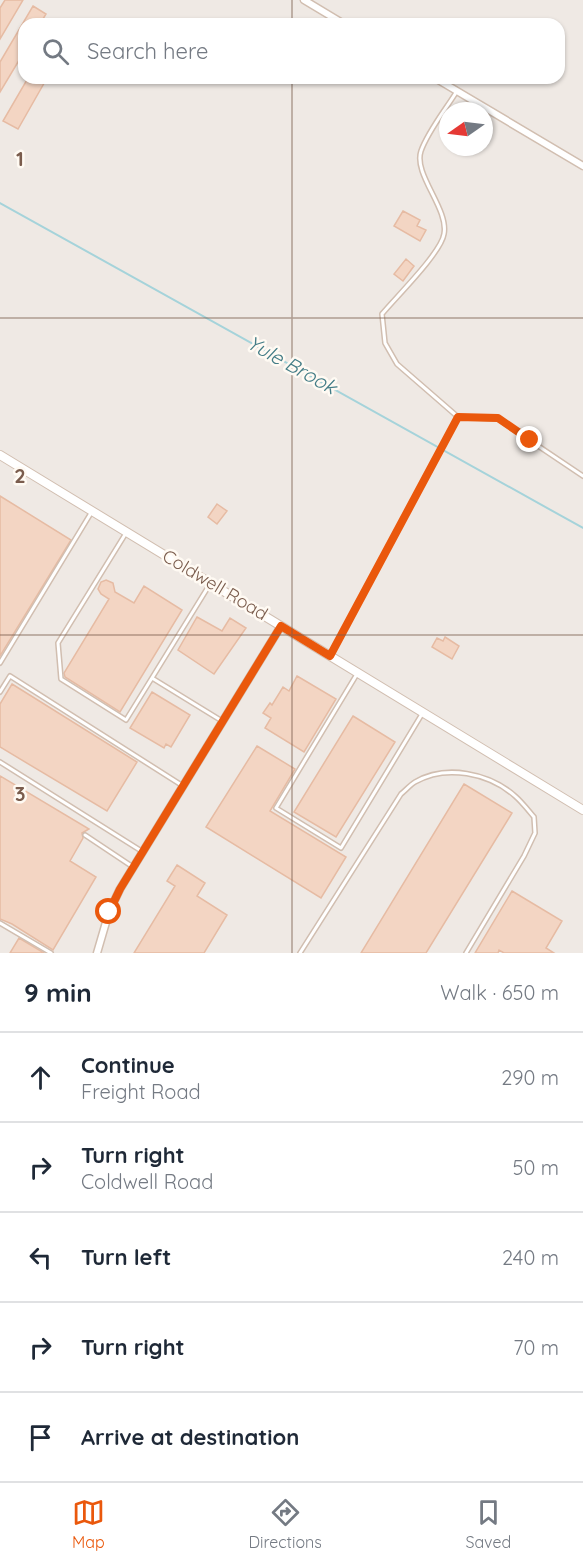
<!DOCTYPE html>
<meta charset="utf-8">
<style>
:root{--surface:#fff;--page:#f2f2f3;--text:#1f2937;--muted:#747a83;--line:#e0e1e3;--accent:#ea580c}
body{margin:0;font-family:Quicksand,sans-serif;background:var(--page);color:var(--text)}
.compass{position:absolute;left:439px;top:102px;width:54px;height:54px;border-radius:50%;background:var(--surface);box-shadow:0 2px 4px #0004;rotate:256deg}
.stop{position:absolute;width:18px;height:18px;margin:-14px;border:4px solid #ea580c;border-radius:50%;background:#fff}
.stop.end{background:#ea580c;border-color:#fff;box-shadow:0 2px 6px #0008}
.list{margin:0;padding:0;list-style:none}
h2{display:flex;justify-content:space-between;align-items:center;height:78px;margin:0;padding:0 24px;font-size:26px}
h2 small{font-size:20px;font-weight:400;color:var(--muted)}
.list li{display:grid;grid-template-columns:39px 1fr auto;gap:18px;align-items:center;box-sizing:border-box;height:90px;padding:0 24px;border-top:2px solid var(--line)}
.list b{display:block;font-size:22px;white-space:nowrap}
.list p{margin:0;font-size:20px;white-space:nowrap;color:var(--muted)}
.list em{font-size:20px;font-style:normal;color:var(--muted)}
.icon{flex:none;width:33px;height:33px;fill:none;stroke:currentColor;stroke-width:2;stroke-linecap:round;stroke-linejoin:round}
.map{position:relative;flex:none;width:583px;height:953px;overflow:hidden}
.search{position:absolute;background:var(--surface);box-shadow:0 2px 4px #0004;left:18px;right:18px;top:18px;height:66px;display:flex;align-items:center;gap:15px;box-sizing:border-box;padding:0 21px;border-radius:18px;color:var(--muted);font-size:22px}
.sheet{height:528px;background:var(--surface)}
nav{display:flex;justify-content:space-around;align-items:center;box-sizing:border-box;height:84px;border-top:2px solid var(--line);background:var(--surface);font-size:16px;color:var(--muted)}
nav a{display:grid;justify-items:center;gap:3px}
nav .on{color:var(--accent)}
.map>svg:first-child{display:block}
</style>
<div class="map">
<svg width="583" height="953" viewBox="0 0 583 953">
<rect width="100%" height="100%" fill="#fdf6ec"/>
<path fill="#efe9e4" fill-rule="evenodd" d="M 0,0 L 583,0 L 583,953 L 0,953 ZM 24,24 L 559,24 L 559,78 L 24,78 ZM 448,111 L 484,111 L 484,147 L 448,147 Z"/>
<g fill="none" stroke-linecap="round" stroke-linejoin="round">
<path stroke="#a5d3da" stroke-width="2" d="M 0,203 L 583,528"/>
</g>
<path fill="#f3d5c3" stroke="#e6bba3" stroke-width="1.5" d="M 5,0 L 23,0 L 0,39 L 0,8 Z
M 33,6 L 46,14 L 40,24 L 24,24 L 24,52 L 0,92 L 0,62 Z
M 28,78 L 47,78 L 18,129 L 3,121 Z
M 403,211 L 420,220 L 417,226 L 426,230 L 420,241 L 394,226 Z
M 406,259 L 414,266 L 403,281 L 394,274 Z
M 0,496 L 71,540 L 0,656 Z
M 217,504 L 227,511 L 217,524 L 208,517 Z
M 106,580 L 113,583 L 115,592 L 134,603 L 144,586 L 182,610 L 120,712 L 65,677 L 64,673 L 109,599 L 101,594 L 98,589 L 101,582 Z
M 197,617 L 222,631 L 230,618 L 246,628 L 214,674 L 178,650 Z
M 445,637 L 459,646 L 452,659 L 432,647 L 437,638 L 443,641 Z
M 297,676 L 336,699 L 304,752 L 265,728 L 271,718 L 263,713 L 270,703 L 272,705 L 283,687 L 289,691 Z
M 12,684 L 137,762 L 107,811 L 0,747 L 0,704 Z
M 152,692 L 190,715 L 171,747 L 166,744 L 164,748 L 130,728 Z
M 353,716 L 395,742 L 336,837 L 294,812 Z
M 257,746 L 295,769 L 270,811 L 346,857 L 321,898 L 206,827 Z
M 0,776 L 89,829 L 82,833 L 83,838 L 70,861 L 96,877 L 53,950 L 12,924 L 0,919 Z
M 464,784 L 512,813 L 426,953 L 361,953 Z
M 177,865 L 205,883 L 197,896 L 227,915 L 204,953 L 134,953 L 175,886 L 167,881 Z
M 512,891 L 562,921 L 546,948 L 554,953 L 504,953 L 499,950 L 498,953 L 475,953 Z
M 19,938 L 44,953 L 10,953 Z"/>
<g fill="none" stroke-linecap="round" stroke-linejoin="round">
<g stroke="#d1beb0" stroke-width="6">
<path id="service" d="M 458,417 L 498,419 L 583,476
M 126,533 L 58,643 L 61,679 L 126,720 L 210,584
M 331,654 L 458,417 L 397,364 L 385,343 L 382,314 C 396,297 441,253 444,234 C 449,209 413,174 421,151 C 428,131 446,109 457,91
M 0,663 L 91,513
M 357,674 L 276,808 L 341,848 L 422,714
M 152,678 L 222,721
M 0,692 L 10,676 L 183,786
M 0,762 L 143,852
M 85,835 L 133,867
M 0,923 L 51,953
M 300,953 L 401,794 C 405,791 410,785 415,782 C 446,764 489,773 515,796 C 522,802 528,810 534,817 L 535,833 L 524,856 L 466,953"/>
</g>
<g stroke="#d1beb0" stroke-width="9">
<path id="minor" d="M 304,0 L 344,24
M 435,78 L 583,166
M 97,953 L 109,912 L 120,889 L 281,626"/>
</g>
<g stroke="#d1beb0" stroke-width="10">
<path id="tertiary" d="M 0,455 L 583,810"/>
</g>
<use href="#service" stroke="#fff" stroke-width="3"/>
<use href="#minor" stroke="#fff" stroke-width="6"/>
<use href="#tertiary" stroke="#fff" stroke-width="8"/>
</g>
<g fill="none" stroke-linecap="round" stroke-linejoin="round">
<path stroke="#ea580c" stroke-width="8" d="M 109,912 L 120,889 L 281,626 L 330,656 L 458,417 L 498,418 L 530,440"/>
</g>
<path fill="none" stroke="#7a5c4d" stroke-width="1.5" stroke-opacity="0.55" d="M 292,0 L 292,24M 292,78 L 292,953M 0,318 L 583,318M 0,635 L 583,635"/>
<g text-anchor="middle" stroke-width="5" stroke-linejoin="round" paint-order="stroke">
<g font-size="18" fill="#7a5c4d" stroke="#fffaf3">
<text transform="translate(215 585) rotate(31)" y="6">Coldwell Road</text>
</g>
<g font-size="20" font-style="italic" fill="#437c86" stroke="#fffaf3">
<text transform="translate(292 365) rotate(29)" y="7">Yule Brook</text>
</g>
</g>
<g font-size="20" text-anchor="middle" font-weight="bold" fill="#7a5c4d" stroke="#fffaf3" stroke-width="5" stroke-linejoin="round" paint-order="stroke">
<text x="20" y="166">1</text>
<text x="20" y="483">2</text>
<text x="20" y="801">3</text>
</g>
</svg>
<svg class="compass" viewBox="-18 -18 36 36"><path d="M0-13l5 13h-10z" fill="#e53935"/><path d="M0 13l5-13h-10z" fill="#747a83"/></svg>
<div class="stop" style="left:109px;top:912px"></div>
<div class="stop end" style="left:530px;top:440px"></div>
<div class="search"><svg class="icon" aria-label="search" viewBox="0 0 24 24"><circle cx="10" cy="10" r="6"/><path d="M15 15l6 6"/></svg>Search here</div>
</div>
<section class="sheet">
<h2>9 min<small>Walk · 650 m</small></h2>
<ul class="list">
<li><svg class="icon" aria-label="ahead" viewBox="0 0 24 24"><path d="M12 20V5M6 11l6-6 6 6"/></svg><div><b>Continue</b><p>Freight Road</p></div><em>290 m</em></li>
<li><svg class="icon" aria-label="right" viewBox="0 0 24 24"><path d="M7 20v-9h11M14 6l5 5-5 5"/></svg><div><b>Turn right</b><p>Coldwell Road</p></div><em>50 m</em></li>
<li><svg class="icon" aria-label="left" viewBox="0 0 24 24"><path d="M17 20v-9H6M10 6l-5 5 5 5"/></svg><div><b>Turn left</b></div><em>240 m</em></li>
<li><svg class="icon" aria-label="right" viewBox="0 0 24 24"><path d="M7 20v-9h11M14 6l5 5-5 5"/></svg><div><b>Turn right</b></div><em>70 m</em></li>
<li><svg class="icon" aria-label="arrive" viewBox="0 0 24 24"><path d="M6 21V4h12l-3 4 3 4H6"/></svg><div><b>Arrive at destination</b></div></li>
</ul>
</section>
<nav>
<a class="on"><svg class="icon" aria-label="map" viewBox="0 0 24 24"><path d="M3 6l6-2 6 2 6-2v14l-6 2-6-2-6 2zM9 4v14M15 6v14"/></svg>Map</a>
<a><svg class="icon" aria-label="directions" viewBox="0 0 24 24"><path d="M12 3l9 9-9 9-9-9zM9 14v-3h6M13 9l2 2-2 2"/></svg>Directions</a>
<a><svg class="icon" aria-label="saved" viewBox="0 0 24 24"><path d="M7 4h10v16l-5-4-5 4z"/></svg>Saved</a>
</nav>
